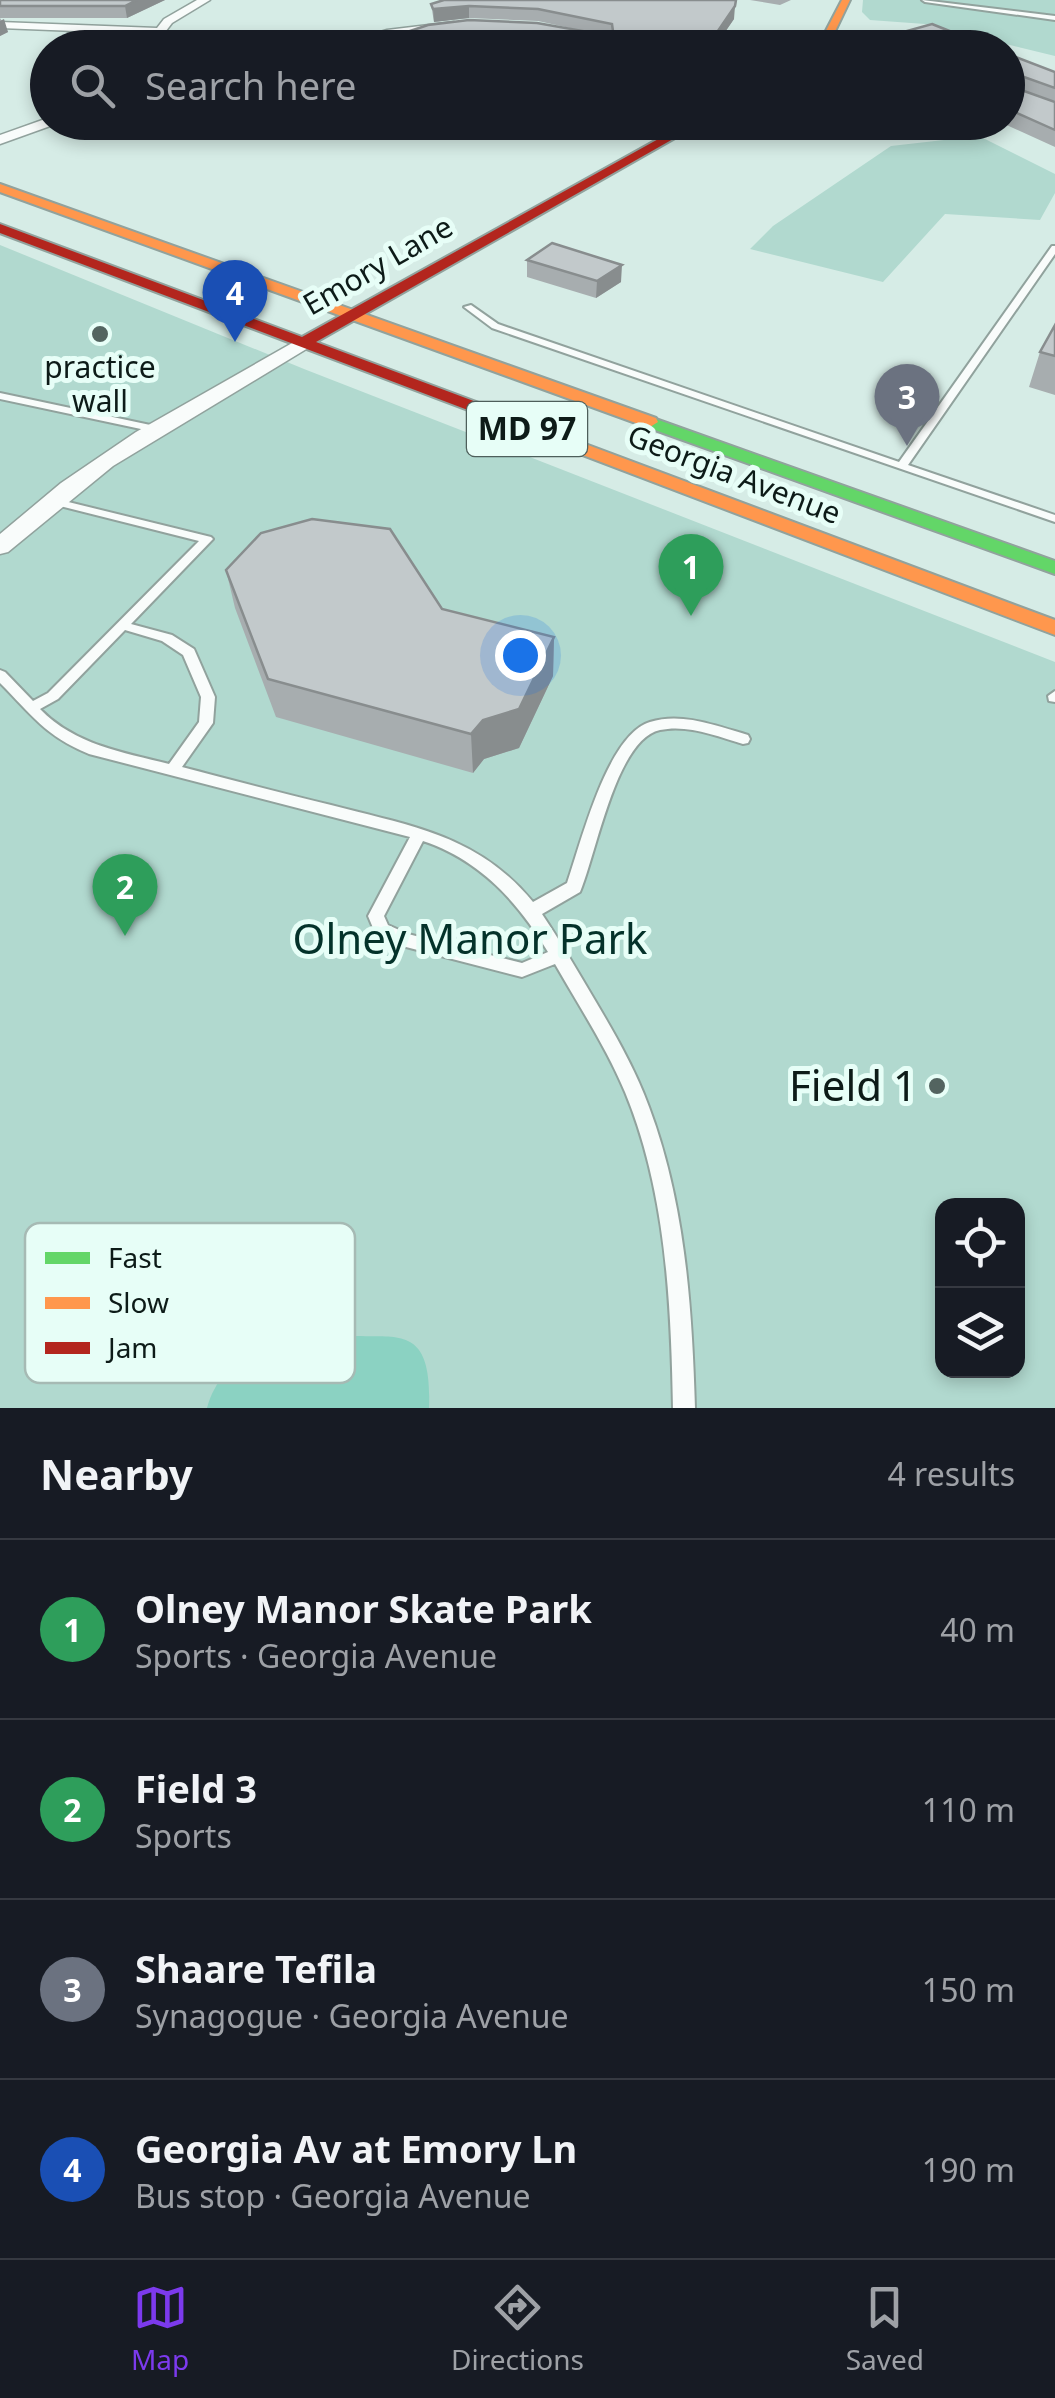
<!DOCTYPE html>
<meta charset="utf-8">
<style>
:root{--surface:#171b24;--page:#242831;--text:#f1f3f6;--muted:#9ea1a6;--line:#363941;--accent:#7c3aed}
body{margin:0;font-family:"Noto Sans",sans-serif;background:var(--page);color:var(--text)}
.controls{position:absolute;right:30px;bottom:30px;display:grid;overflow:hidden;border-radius:20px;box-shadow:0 5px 15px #0003}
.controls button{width:90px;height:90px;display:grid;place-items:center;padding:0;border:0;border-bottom:2px solid var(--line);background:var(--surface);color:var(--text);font:50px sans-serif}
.you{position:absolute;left:520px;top:655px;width:35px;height:35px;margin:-25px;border:8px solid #fff;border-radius:50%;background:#1a73e8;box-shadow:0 0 0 15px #1a73e833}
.badge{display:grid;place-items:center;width:65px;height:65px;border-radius:50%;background:var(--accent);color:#fff;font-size:32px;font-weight:700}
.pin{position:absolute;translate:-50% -82px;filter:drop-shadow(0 2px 5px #0008)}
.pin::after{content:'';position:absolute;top:52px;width:35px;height:30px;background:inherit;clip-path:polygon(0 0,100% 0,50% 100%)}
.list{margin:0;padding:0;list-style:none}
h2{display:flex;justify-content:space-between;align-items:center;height:130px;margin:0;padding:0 40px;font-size:42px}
h2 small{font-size:32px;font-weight:400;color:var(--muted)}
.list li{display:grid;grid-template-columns:65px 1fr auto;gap:30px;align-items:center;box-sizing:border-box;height:180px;padding:0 40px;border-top:2px solid var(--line)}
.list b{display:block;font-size:38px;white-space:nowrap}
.list p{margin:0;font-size:32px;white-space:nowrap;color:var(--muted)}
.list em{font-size:32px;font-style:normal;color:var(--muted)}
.icon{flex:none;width:55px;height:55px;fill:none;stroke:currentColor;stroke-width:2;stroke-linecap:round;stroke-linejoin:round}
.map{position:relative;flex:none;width:1055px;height:1408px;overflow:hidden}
.search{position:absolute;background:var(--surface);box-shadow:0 5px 15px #0003;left:30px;right:30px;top:30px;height:110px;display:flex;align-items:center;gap:25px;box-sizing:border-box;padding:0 35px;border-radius:55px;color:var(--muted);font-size:38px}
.sheet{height:850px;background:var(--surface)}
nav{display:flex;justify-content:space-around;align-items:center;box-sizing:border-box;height:140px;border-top:2px solid var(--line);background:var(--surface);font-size:28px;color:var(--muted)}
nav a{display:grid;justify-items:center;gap:5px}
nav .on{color:var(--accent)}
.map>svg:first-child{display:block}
</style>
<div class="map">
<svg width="1055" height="1408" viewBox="0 0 1055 1408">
<rect width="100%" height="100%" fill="#d6ece6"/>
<path fill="#b1d9cf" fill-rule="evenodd" d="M 863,0 L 1055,0 L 1055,56 L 925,24 L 870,20 L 862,12 Z
M 979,136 L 1055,174 L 1055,193 L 1040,220 L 945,214 L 883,282 L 750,249 L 773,226 L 891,146 Z
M 0,245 L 304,369 L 1055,662 L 1055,1408 L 0,1408 ZM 942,1206 L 1018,1206 L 1018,1370 L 942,1370 Z"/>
<path fill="#8bd2c2" d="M 321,1332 C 384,1347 433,1308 429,1408 L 207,1408 C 221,1357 272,1336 321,1332 Z"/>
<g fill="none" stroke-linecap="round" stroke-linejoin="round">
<g stroke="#91a29d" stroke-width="4">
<path id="lane" d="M 922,0 L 1055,16 L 1055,20 L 925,2 Z
M 1052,246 L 1055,246 L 1055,254 L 908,465 L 1055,515 L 1055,522 L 492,328 L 464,307 L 471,305 L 498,324 L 899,462 Z
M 0,393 L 155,426 L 160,429 L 155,432 L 0,399 Z
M 52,498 L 211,537 L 213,539 L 131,624 L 172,635 L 194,649 L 215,697 L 213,723 L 182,767 C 232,780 281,793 331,805 C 411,826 478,835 533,902 L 567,883 C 581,843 607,735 650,722 C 682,712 717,726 748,735 L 750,739 L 748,743 L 743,744 C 717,736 687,724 660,730 C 616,739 596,855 580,892 L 542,914 C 559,939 574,965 590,992 C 612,1029 634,1066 649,1107 C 685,1203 692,1306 695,1408 L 673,1408 C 671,1302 666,1191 625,1092 C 606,1047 579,1006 555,964 L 522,977 L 406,947 L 376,935 L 368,916 L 410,837 L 89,754 C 45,736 32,715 0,683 L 0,670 L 5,672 L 33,701 L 48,693 L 199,541 L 48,503 L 48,499 ZM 125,630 L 162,641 L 183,655 L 201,697 L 199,722 L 169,764 C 122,752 75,745 40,709 L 58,699 ZM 423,841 C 480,860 518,902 548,952 L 522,963 L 408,934 L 388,925 L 384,916 Z
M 1055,691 L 1055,702 L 1049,701 L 1048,696 Z"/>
</g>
<g stroke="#91a29d" stroke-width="3">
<path id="street" d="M 197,0 L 210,0 L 172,23 L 153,48 L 142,46 L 152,34 L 0,28 L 0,22 L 157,28 L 164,19 Z
M 454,22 L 458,27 L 388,36 L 348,48 L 328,48 L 387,30 Z
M 832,31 L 898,45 L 903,48 L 879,48 L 828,36 Z
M 48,118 L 53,125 L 0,144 L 0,135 Z
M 465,122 L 481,122 L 482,124 L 475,128 Z
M 301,338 L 310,344 L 308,348 L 113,466 L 8,552 L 0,554 L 0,534 L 61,483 L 136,432 Z"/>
</g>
<g stroke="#91a29d" stroke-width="4">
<path id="fast" d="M 650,417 L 1055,561 L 1055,574 L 644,426 L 642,422 Z"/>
</g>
<g stroke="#91a29d" stroke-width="4">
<path id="slow" d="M 842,0 L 850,0 L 827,48 L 817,48 Z
M 0,184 L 656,418 L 658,422 L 650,427 L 644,426 L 0,192 Z
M 481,405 L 1055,620 L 1055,635 L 475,414 L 473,410 Z"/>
</g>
<g stroke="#91a29d" stroke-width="4">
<path id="jam" d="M 689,122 L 703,122 L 316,342 L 487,406 L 489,410 L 481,415 L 0,233 L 0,224 L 302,337 Z"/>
</g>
<use href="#lane" fill="#f9fcfb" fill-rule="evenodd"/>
<use href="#street" fill="#f9fcfb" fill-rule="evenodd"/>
<use href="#fast" fill="#63d668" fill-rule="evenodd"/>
<use href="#slow" fill="#ff974d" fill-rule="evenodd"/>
<use href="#jam" fill="#b3261e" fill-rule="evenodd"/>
</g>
<path fill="#a7adaf" d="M 0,0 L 165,0 L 127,18 L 0,18 L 8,32 L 0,36 Z
M 750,0 L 791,0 L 780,5 Z
M 431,4 L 734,19 L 714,48 L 359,48 L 579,30 L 538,21 L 469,18 L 434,22 Z
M 1008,54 L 1055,72 L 1055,147 L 1000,122 L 1008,122 Z
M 527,260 L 621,282 L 596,298 L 527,277 Z
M 1055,325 L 1055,395 L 1029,387 L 1040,352 Z
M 226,570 L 442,609 L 554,637 L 553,676 L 519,748 L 484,759 L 473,773 L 276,717 L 235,608 Z"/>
<path fill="#888d8e" d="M 137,0 L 165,0 L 127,18 L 125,6 Z
M 469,6 L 469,18 L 434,22 L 433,9 Z
M 735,6 L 734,19 L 714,48 L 704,48 Z
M 4,19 L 8,32 L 0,36 L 0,21 Z
M 622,265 L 621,282 L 596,298 L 597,281 Z
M 554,637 L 553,676 L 519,748 L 484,759 L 473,773 L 471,734 Z"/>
<path fill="#c2c9cb" stroke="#888d8e" stroke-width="2.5" d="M 0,0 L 137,0 L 125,6 L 0,6 Z
M 444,0 L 736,0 L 735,6 L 707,47 L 704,48 L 359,48 L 428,25 L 469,20 L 537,23 L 605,35 L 613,31 L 612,24 L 538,9 L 469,6 L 433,9 L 431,4 Z
M 932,24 L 992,48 L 876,48 L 863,44 L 881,38 L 906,39 L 909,34 L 907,31 Z
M 1008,54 L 1055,72 L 1055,88 L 1010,72 L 1010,86 L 1055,102 L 1055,130 L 1008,109 Z
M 552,243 L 622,265 L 597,281 L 527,260 Z
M 1055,325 L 1055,356 L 1040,352 Z
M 312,519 L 390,529 L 442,609 L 554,637 L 519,709 L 483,720 L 471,734 L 268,679 L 226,570 L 261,533 Z"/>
<g fill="#536460" stroke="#e7fef7" stroke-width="4">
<circle cx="100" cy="334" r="10"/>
<circle cx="937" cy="1086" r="10"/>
</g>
<g text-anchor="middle" stroke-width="10" stroke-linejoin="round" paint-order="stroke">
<g font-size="30" fill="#0d1b18" stroke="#e7fef7">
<text transform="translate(378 266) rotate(-30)" y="10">Emory Lane</text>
<text transform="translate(734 475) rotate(21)" y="10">Georgia Avenue</text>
</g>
<g font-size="30" fill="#0d1b18" stroke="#e7fef7">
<text x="100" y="378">practice<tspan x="100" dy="34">wall</tspan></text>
</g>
<rect fill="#e7fef7" stroke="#4e5f5b" stroke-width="2.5" x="467" y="402" width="120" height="54" rx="8"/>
<g font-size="32" font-weight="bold" fill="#0d1b18">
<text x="527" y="440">MD 97</text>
</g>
<g font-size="42" fill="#04322a" stroke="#e7fef7">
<text x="470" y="954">Olney Manor Park</text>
</g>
<g font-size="42" fill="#0d1b18" stroke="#e7fef7" text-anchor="end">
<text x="917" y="1101">Field 1</text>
</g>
</g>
<rect x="25" y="1223" width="330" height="160" rx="15" fill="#e7fef7" stroke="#a6bab4" stroke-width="2.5"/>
<rect x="45" y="1252" width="45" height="12" fill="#63d668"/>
<rect x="45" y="1297" width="45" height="12" fill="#ff974d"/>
<rect x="45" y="1342" width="45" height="12" fill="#b3261e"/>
<g font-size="28" fill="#0d1b18">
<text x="108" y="1268">Fast</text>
<text x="108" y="1313">Slow</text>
<text x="108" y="1358">Jam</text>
</g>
</svg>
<div class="controls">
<button><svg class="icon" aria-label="locate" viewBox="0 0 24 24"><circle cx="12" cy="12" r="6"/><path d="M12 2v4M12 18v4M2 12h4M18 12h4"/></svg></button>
<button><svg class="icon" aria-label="layers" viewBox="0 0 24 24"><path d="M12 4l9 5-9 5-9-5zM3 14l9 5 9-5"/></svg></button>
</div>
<div class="you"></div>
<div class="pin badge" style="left:691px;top:616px;background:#2e9e5b">1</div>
<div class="pin badge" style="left:125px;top:936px;background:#2e9e5b">2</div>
<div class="pin badge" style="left:907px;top:446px;background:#6b7280">3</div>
<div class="pin badge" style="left:235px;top:342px;background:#1a4fb4">4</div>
<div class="search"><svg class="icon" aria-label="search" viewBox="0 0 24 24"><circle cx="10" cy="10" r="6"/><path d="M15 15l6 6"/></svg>Search here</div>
</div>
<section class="sheet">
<h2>Nearby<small>4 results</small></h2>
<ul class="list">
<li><span class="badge" style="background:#2e9e5b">1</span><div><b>Olney Manor Skate Park</b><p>Sports · Georgia Avenue</p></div><em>40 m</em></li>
<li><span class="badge" style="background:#2e9e5b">2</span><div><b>Field 3</b><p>Sports</p></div><em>110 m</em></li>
<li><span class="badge" style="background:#6b7280">3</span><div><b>Shaare Tefila</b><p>Synagogue · Georgia Avenue</p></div><em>150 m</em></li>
<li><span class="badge" style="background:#1a4fb4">4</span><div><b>Georgia Av at Emory Ln</b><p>Bus stop · Georgia Avenue</p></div><em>190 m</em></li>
</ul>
</section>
<nav>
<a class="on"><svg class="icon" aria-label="map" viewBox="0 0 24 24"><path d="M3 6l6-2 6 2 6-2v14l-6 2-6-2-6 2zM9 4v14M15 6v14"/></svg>Map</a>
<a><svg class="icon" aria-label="directions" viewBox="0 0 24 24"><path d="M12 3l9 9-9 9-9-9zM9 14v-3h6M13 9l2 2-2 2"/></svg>Directions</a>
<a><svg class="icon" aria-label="saved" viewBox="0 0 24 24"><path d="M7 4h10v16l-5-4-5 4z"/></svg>Saved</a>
</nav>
